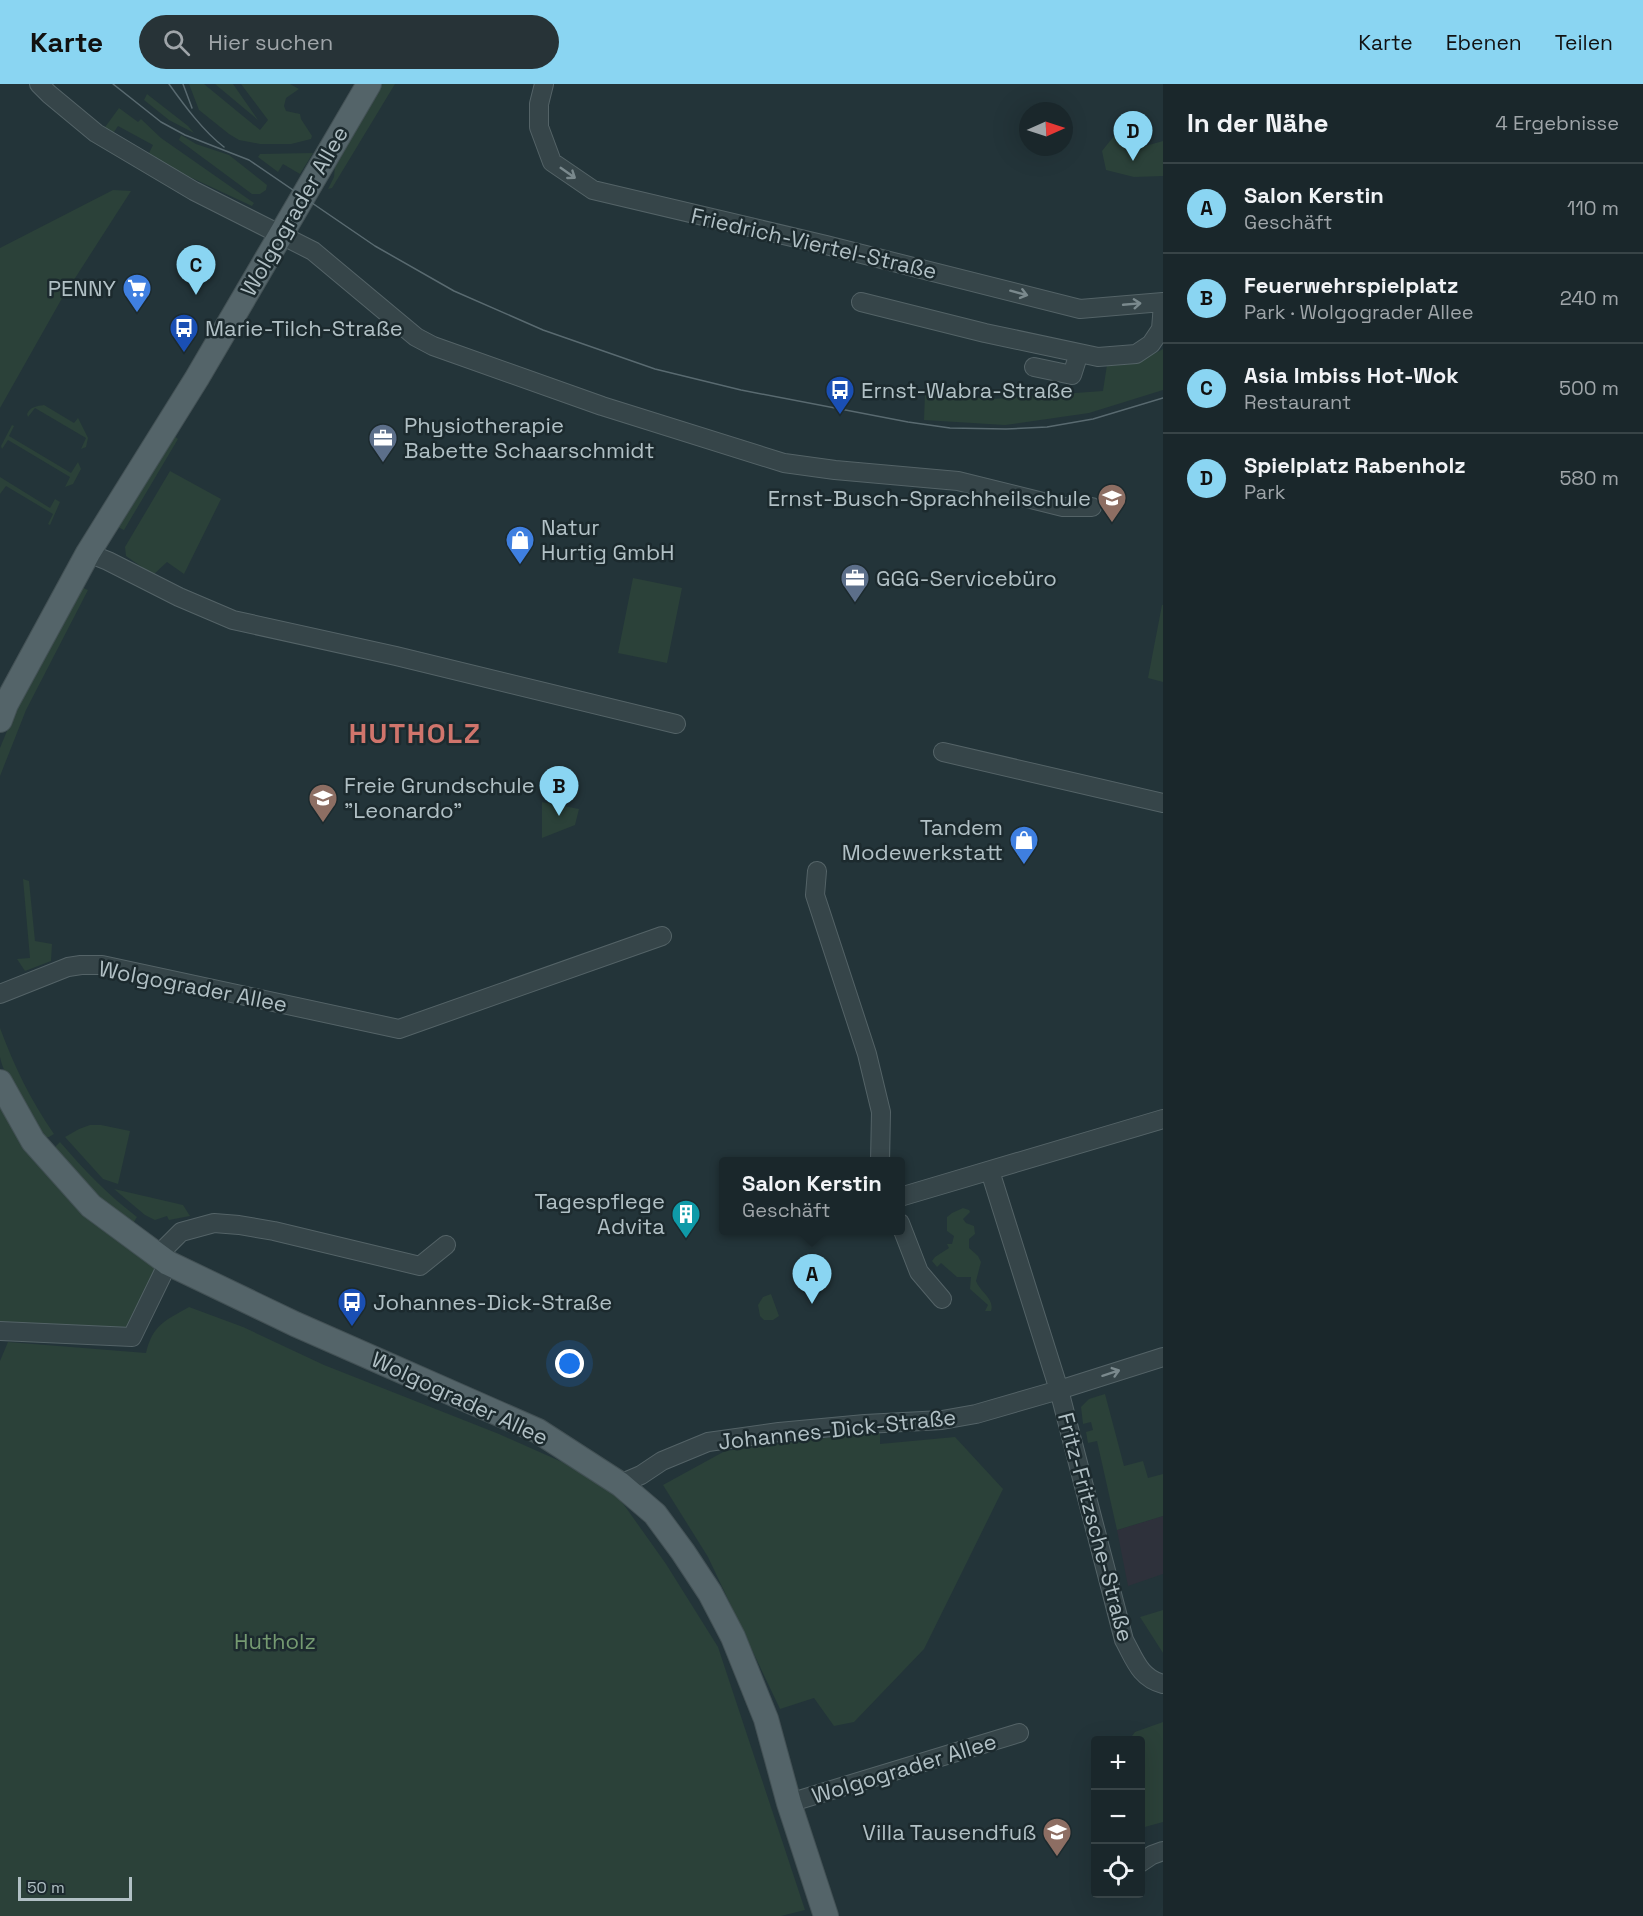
<!DOCTYPE html>
<html lang="de">
<meta charset="utf-8">
<style>
:root{--surface:#1a272b;--page:#273337;--text:#f1f3f6;--muted:#9fa5a9;--line:#384447;--accent:#8ad5f2}
body{margin:0;font-family:"Space Grotesk",sans-serif;background:var(--page);color:var(--text)}
.controls{position:absolute;right:18px;bottom:18px;display:grid;overflow:hidden;border-radius:6px;box-shadow:0 6px 24px #0002}
.controls button{width:54px;height:54px;display:grid;place-items:center;padding:0;border:0;border-bottom:2px solid var(--line);background:var(--surface);color:var(--text);font:30px sans-serif}
.compass{position:absolute;left:1019px;top:18px;width:54px;height:54px;border-radius:50%;background:var(--surface);box-shadow:0 6px 24px #0002;rotate:87deg}
.scale{position:absolute;left:18px;bottom:15px;width:114px;box-sizing:border-box;padding-left:6px;border:3px solid #b1c0c5;border-top:0;font-size:16px;line-height:21px;white-space:nowrap;color:#b1c0c5;-webkit-text-stroke:4px #1c2a2e;paint-order:stroke}
.you{position:absolute;left:570px;top:1280px;width:21px;height:21px;margin:-15px;border:4px solid #fff;border-radius:50%;background:#1a73e8;box-shadow:0 0 0 9px #1a73e833}
.badge{display:grid;place-items:center;width:39px;height:39px;border-radius:50%;background:var(--accent);color:#111;font-size:20px;font-weight:700}
.pin{position:absolute;translate:-50% -50px;filter:drop-shadow(0 2px 3px #0008)}
.pin::after{content:'';position:absolute;top:32px;width:21px;height:18px;background:inherit;clip-path:polygon(0 0,100% 0,50% 100%)}
.popup{position:absolute;left:719px;top:1073px;width:186px;height:78px;box-sizing:border-box;display:grid;place-content:center;border-radius:6px;background:var(--surface);filter:drop-shadow(0 2px 4px #0005);font-size:20px;white-space:nowrap;color:var(--muted)}
.popup b{font-size:22px;color:var(--text)}
.popup::after{content:'';position:absolute;left:50%;top:100%;margin-left:-12px;border:12px solid transparent;border-top-color:var(--surface)}
.list{margin:0;padding:0;list-style:none}
h2{display:flex;justify-content:space-between;align-items:center;height:78px;margin:0;padding:0 24px;font-size:26px}
h2 small{font-size:20px;font-weight:400;color:var(--muted)}
.list li{display:grid;grid-template-columns:39px 1fr auto;gap:18px;align-items:center;box-sizing:border-box;height:90px;padding:0 24px;border-top:2px solid var(--line)}
.list b{display:block;font-size:22px;white-space:nowrap}
.list p{margin:0;font-size:20px;white-space:nowrap;color:var(--muted)}
.list em{font-size:20px;font-style:normal;color:var(--muted)}
.icon{flex:none;width:33px;height:33px;fill:none;stroke:currentColor;stroke-width:2;stroke-linecap:round;stroke-linejoin:round}
.map{position:relative;flex:none;width:1163px;height:1832px;overflow:hidden}
header{display:flex;align-items:center;gap:36px;box-sizing:border-box;height:84px;padding:0 30px;background:var(--accent);color:#111}
header strong{font-size:28px}
nav{display:flex;gap:33px;margin-inline-start:auto;font-size:21px}
.search{width:420px;height:54px;background:var(--page);display:flex;align-items:center;gap:15px;box-sizing:border-box;padding:0 21px;border-radius:33px;color:var(--muted);font-size:22px}
main{display:flex}
aside{flex:1;background:var(--surface)}
.map>svg:first-child{display:block}
</style>
<header>
<strong>Karte</strong>
<div class="search"><svg class="icon" aria-label="search" viewBox="0 0 24 24"><circle cx="10" cy="10" r="6"/><path d="M15 15l6 6"/></svg>Hier suchen</div>
<nav><a>Karte</a><a>Ebenen</a><a>Teilen</a></nav>
</header>
<main>
<div class="map">
<svg width="1163" height="1832" viewBox="0 0 1163 1832">
<rect width="100%" height="100%" fill="#233439"/>
<path fill="#2e313b" d="M 1163,1432 L 1163,1490 L 1128,1502 L 1117,1446 Z"/>
<path fill="#2b4139" d="M 189,0 L 204,0 L 260,46 L 268,36 L 241,0 L 290,0 L 299,5 L 286,14 L 284,22 L 286,27 L 300,30 L 301,35 L 312,52 L 311,55 L 291,60 L 260,60 L 239,56 L 229,50 L 199,26 Z
M 215,0 L 233,0 L 258,36 Z
M 382,0 L 395,0 L 332,104 L 328,105 L 334,93 L 335,81 Z
M 147,10 L 188,42 L 194,49 L 169,36 L 144,16 Z
M 119,24 L 138,38 L 141,35 L 161,54 L 254,119 L 252,122 L 147,73 L 153,61 L 118,42 L 112,51 L 103,46 Z
M 1131,47 L 1138,64 L 1163,57 L 1163,92 L 1134,93 L 1106,86 L 1102,67 L 1114,52 Z
M 181,51 L 196,60 L 229,71 L 267,101 L 266,106 L 260,110 L 252,110 L 179,56 Z
M 313,69 L 300,90 L 283,80 L 278,88 L 258,73 L 260,70 Z
M 113,106 L 131,107 L 61,216 L 0,324 L 0,164 Z
M 1163,265 L 1163,306 L 1089,329 L 1005,341 L 924,336 L 925,310 L 993,315 L 1103,307 L 1107,281 L 1143,276 Z
M 44,321 L 74,339 L 78,334 L 88,354 L 86,363 L 81,365 L 86,354 L 35,324 L 28,333 L 27,330 C 30,323 37,322 44,321 Z
M 12,341 L 14,342 L 9,352 L 71,389 L 78,378 L 81,385 L 73,400 L 65,403 L 70,393 L 8,356 L 2,365 L 1,362 Z
M 173,351 L 178,355 L 124,446 L 118,443 Z
M 170,387 L 221,415 L 184,490 L 167,478 L 153,491 L 126,472 L 125,463 Z
M 0,393 L 50,424 L 55,415 L 60,418 L 50,441 L 48,440 L 53,430 L 6,402 L 0,410 Z
M 633,494 L 682,504 L 667,579 L 618,569 Z
M 81,503 L 88,506 L 26,626 L 0,692 L 0,664 L 13,632 Z
M 1162,521 L 1163,521 L 1163,598 L 1148,594 Z
M 542,718 L 579,725 L 575,741 L 542,754 Z
M 23,795 L 29,797 L 35,857 L 52,860 L 51,877 L 25,887 L 17,875 L 30,874 Z
M 0,944 C 14,982 31,1017 54,1050 L 49,1053 L 44,1053 C 32,1033 4,995 0,973 C 0,964 0,954 0,944 Z
M 0,1015 L 121,1159 L 155,1184 L 127,1243 L 0,1240 Z
M 90,1041 L 101,1041 L 130,1047 L 118,1100 L 103,1095 L 65,1053 L 79,1045 Z
M 60,1058 C 84,1086 108,1111 137,1133 L 132,1141 L 94,1111 L 55,1069 L 56,1062 Z
M 114,1105 L 183,1121 L 190,1132 L 169,1136 L 167,1132 L 155,1136 L 145,1131 Z
M 963,1124 L 969,1126 L 970,1128 L 963,1135 L 966,1139 L 974,1142 L 975,1150 L 969,1155 L 969,1164 L 978,1172 L 981,1178 L 976,1197 C 980,1208 995,1215 991,1227 L 985,1227 L 988,1221 L 970,1205 L 971,1193 L 957,1193 L 941,1179 L 937,1183 L 932,1177 L 935,1173 L 949,1164 L 947,1160 L 952,1160 L 954,1152 L 947,1147 L 947,1133 L 952,1129 Z
M 771,1210 L 779,1232 L 773,1236 L 764,1236 L 760,1232 L 758,1221 L 763,1213 Z
M 189,1223 L 243,1243 L 324,1281 L 499,1350 L 562,1378 L 617,1411 L 666,1480 L 718,1563 L 805,1826 L 781,1832 L 0,1832 L 0,1277 L 8,1258 L 146,1269 C 153,1240 165,1237 189,1223 Z
M 1105,1310 L 1124,1382 L 1143,1377 L 1148,1394 L 1163,1390 L 1163,1432 L 1117,1446 L 1097,1357 L 1088,1359 L 1086,1348 L 1093,1346 L 1091,1338 L 1083,1340 L 1081,1323 L 1089,1315 Z
M 880,1347 L 880,1360 L 955,1353 L 1003,1405 L 924,1565 L 854,1638 L 834,1642 L 814,1614 L 780,1625 L 708,1473 L 663,1401 L 725,1367 Z
M 1163,1526 L 1163,1569 L 1140,1533 Z
M 1163,1638 L 1163,1738 L 1141,1744 L 1140,1656 L 1129,1656 L 1135,1648 Z"/>
<g fill="none" stroke-linecap="round" stroke-linejoin="round">
<g stroke="#546367" stroke-width="20">
<path id="minor" d="M 39,0 L 49,10 L 96,49 L 194,107 L 313,167 L 416,253 L 433,262 L 602,322 L 784,379 L 835,386 L 958,397 L 1063,423 L 1092,423
M 544,0 L 539,20 L 539,43 L 552,78 L 593,106 L 826,161 L 1080,225 L 1163,218
M 861,218 L 985,249 L 1098,273 L 1136,270 L 1151,260 L 1161,245 L 1163,220
M 1034,283 L 1072,291 L 1079,269
M 88,469 L 108,477 L 179,513 L 233,536 L 396,572 L 676,640
M 943,668 L 1163,719
M 817,787 L 815,811 L 867,970 L 881,1028 L 880,1078
M 0,910 L 68,883 L 81,881 L 102,881 L 399,945 L 662,852
M 990,1087 L 1059,1306 L 1124,1556 C 1135,1576 1140,1594 1163,1600
M 900,1113 L 1163,1035
M 900,1139 L 919,1188 L 942,1215
M 158,1171 L 181,1148 L 214,1139 L 239,1141 L 274,1147 L 420,1182 L 446,1161
M 0,1247 L 132,1253 L 168,1179
M 620,1400 L 641,1391 L 662,1377 L 708,1358 L 779,1348 L 865,1340 L 942,1336 L 976,1330 L 1059,1306 L 1163,1273
M 789,1719 L 1019,1649
M 1140,1779 L 1152,1771 L 1163,1767"/>
</g>
<g stroke="#435155" stroke-width="26">
<path id="major" d="M 0,636 L 6,620 L 88,469 L 197,294 L 369,0
M 0,998 L 33,1057 L 91,1122 L 168,1179 L 295,1240 L 538,1347 L 620,1400 L 655,1430 L 683,1468 L 710,1509 L 733,1553 L 766,1635 L 789,1719 L 826,1832"/>
</g>
<use href="#minor" stroke="#364549" stroke-width="18"/>
<use href="#major" stroke="#546469" stroke-width="24"/>
<path stroke="#596a70" stroke-width="1.5" d="M 113,0 L 161,38 L 185,51 L 249,76 L 375,162 L 454,207 L 543,246 L 655,285 L 741,306 L 908,338 L 950,344 L 1006,345 L 1047,343 L 1093,335 L 1163,314
M 169,0 C 184,21 203,47 224,63
M 183,0 L 192,24"/>
</g>
<defs><path id="oneway-shaft" d="M-6 0H5M1.5-3L5.5 0L1.5 3" fill="none" stroke-width="1.6" stroke-linecap="round" stroke-linejoin="round" transform="scale(1.5)"/></defs>
<g stroke="#7a898d">
<use href="#oneway-shaft" transform="translate(568 89) rotate(35)"/>
<use href="#oneway-shaft" transform="translate(1019 209) rotate(15)"/>
<use href="#oneway-shaft" transform="translate(1132 220) rotate(-5)"/>
<use href="#oneway-shaft" transform="translate(1111 1289) rotate(-18)"/>
</g>
<defs>
<g id="supermarket-pin" transform="scale(1.5)"><path d="M0 17L-7.5 6A9.5 9.5 0 1 1 7.5 6Z" fill="#3f7fe0" stroke="#1c2a2e"/><path d="M-6-5.5h2.5l.6 2H6L4.5 2H-2.5L-4.4-4H-6ZM-1.5 3.2a1.3 1.3 0 1 0 .1 0ZM3 3.2a1.3 1.3 0 1 0 .1 0Z" fill="#fff"/></g>
<g id="bus-pin" transform="scale(1.5)"><path d="M0 17L-7.5 6A9.5 9.5 0 1 1 7.5 6Z" fill="#1a4fb4" stroke="#1c2a2e"/><path d="M-5-6H5V4H4V6H2V4H-2V6H-4V4H-5ZM-3.5-4V0h7V-4ZM-3.5 1.2v1.5H-2V1.2ZM2 1.2v1.5H3.5V1.2Z" fill="#fff"/></g>
<g id="office-pin" transform="scale(1.5)"><path d="M0 17L-7.5 6A9.5 9.5 0 1 1 7.5 6Z" fill="#5c6f8a" stroke="#1c2a2e"/><path d="M-6-3h4V-5.5h4V-3h4V5H-6ZM-1-4.5V-3h2v-1.5ZM-6 0V1H6V0Z" fill="#fff"/></g>
<g id="school-pin" transform="scale(1.5)"><path d="M0 17L-7.5 6A9.5 9.5 0 1 1 7.5 6Z" fill="#8d6e63" stroke="#1c2a2e"/><path d="M0-5L7-2L0 1L-7-2ZM-4 1L0 2.5L4 1V4Q0 6-4 4Z" fill="#fff"/></g>
<g id="shop-pin" transform="scale(1.5)"><path d="M0 17L-7.5 6A9.5 9.5 0 1 1 7.5 6Z" fill="#3f7fe0" stroke="#1c2a2e"/><path d="M-5-2.5h2.3a2.7 3.5 0 0 1 5.4 0H5L5.5 6h-11ZM-1.5-2.5h3a1.5 2.3 0 0 0-3 0Z" fill="#fff"/></g>
<g id="building-pin" transform="scale(1.5)"><path d="M0 17L-7.5 6A9.5 9.5 0 1 1 7.5 6Z" fill="#0f9aa8" stroke="#1c2a2e"/><path d="M-4-6H4V6H1V3H-1V6H-4ZM-2.5-4.3h1.7v1.8h-1.7ZM.8-4.3h1.7v1.8H.8ZM-2.5-1h1.7V.8h-1.7ZM.8-1h1.7V.8H.8Z" fill="#fff"/></g>
</defs>
<g fill-rule="evenodd">
<use href="#supermarket-pin" x="137" y="204"/>
<use href="#bus-pin" x="184" y="244"/>
<use href="#bus-pin" x="840" y="306"/>
<use href="#office-pin" x="383" y="354"/>
<use href="#school-pin" x="1112" y="414"/>
<use href="#shop-pin" x="520" y="456"/>
<use href="#office-pin" x="855" y="494"/>
<use href="#school-pin" x="323" y="714"/>
<use href="#shop-pin" x="1024" y="756"/>
<use href="#building-pin" x="686" y="1130"/>
<use href="#bus-pin" x="352" y="1218"/>
<use href="#school-pin" x="1057" y="1748"/>
</g>
<g text-anchor="middle" stroke-width="5" stroke-linejoin="round" paint-order="stroke">
<g font-size="22" fill="#b1c0c5" stroke="#1c2a2e">
<text transform="translate(294 127) rotate(-60)" y="8">Wolgograder Allee</text>
<text transform="translate(814 159) rotate(13)" y="8">Friedrich-Viertel-Straße</text>
<text transform="translate(193 902) rotate(11)" y="8">Wolgograder Allee</text>
<text transform="translate(460 1314) rotate(25)" y="8">Wolgograder Allee</text>
<text transform="translate(837 1345) rotate(-6)" y="8">Johannes-Dick-Straße</text>
<text transform="translate(1096 1443) rotate(75)" y="8">Fritz-Fritzsche-Straße</text>
<text transform="translate(904 1684) rotate(-17)" y="8">Wolgograder Allee</text>
</g>
<g font-size="22" fill="#b1c0c5" stroke="#1c2a2e" text-anchor="start">
<text x="116" y="212" text-anchor="end">PENNY</text>
<text x="205" y="252">Marie-Tilch-Straße</text>
<text x="861" y="314">Ernst-Wabra-Straße</text>
<text x="404" y="349">Physiotherapie<tspan x="404" dy="25">Babette Schaarschmidt</tspan></text>
<text x="1091" y="422" text-anchor="end">Ernst-Busch-Sprachheilschule</text>
<text x="541" y="451">Natur<tspan x="541" dy="25">Hurtig GmbH</tspan></text>
<text x="876" y="502">GGG-Servicebüro</text>
<text x="344" y="709">Freie Grundschule<tspan x="344" dy="25">"Leonardo"</tspan></text>
<text x="1003" y="751" text-anchor="end">Tandem<tspan x="1003" dy="25">Modewerkstatt</tspan></text>
<text x="665" y="1125" text-anchor="end">Tagespflege<tspan x="665" dy="25">Advita</tspan></text>
<text x="373" y="1226">Johannes-Dick-Straße</text>
<text x="1036" y="1756" text-anchor="end">Villa Tausendfuß</text>
</g>
<g font-size="22" fill="#759a71" stroke="#1c2a2e">
<text x="275" y="1565">Hutholz</text>
</g>
<g font-size="28" font-weight="bold" letter-spacing="1.5" fill="#d0756c" stroke="#1c2a2e">
<text x="415" y="659">HUTHOLZ</text>
</g>
</g>
</svg>
<div class="controls">
<button>+</button>
<button>−</button>
<button><svg class="icon" aria-label="locate" viewBox="0 0 24 24"><circle cx="12" cy="12" r="6"/><path d="M12 2v4M12 18v4M2 12h4M18 12h4"/></svg></button>
</div>
<svg class="compass" viewBox="-18 -18 36 36"><path d="M0-13l5 13h-10z" fill="#e53935"/><path d="M0 13l5-13h-10z" fill="#9fa5a9"/></svg>
<div class="scale">50 m</div>
<div class="you"></div>
<div class="pin badge" style="left:812px;top:1220px">A</div>
<div class="popup"><b>Salon Kerstin</b>Geschäft</div>
<div class="pin badge" style="left:559px;top:732px">B</div>
<div class="pin badge" style="left:196px;top:211px">C</div>
<div class="pin badge" style="left:1133px;top:77px">D</div>
</div>
<aside>
<h2>In der Nähe<small>4 Ergebnisse</small></h2>
<ul class="list">
<li><span class="badge">A</span><div><b>Salon Kerstin</b><p>Geschäft</p></div><em>110 m</em></li>
<li><span class="badge">B</span><div><b>Feuerwehrspielplatz</b><p>Park · Wolgograder Allee</p></div><em>240 m</em></li>
<li><span class="badge">C</span><div><b>Asia Imbiss Hot-Wok</b><p>Restaurant</p></div><em>500 m</em></li>
<li><span class="badge">D</span><div><b>Spielplatz Rabenholz</b><p>Park</p></div><em>580 m</em></li>
</ul>
</aside>
</main>
